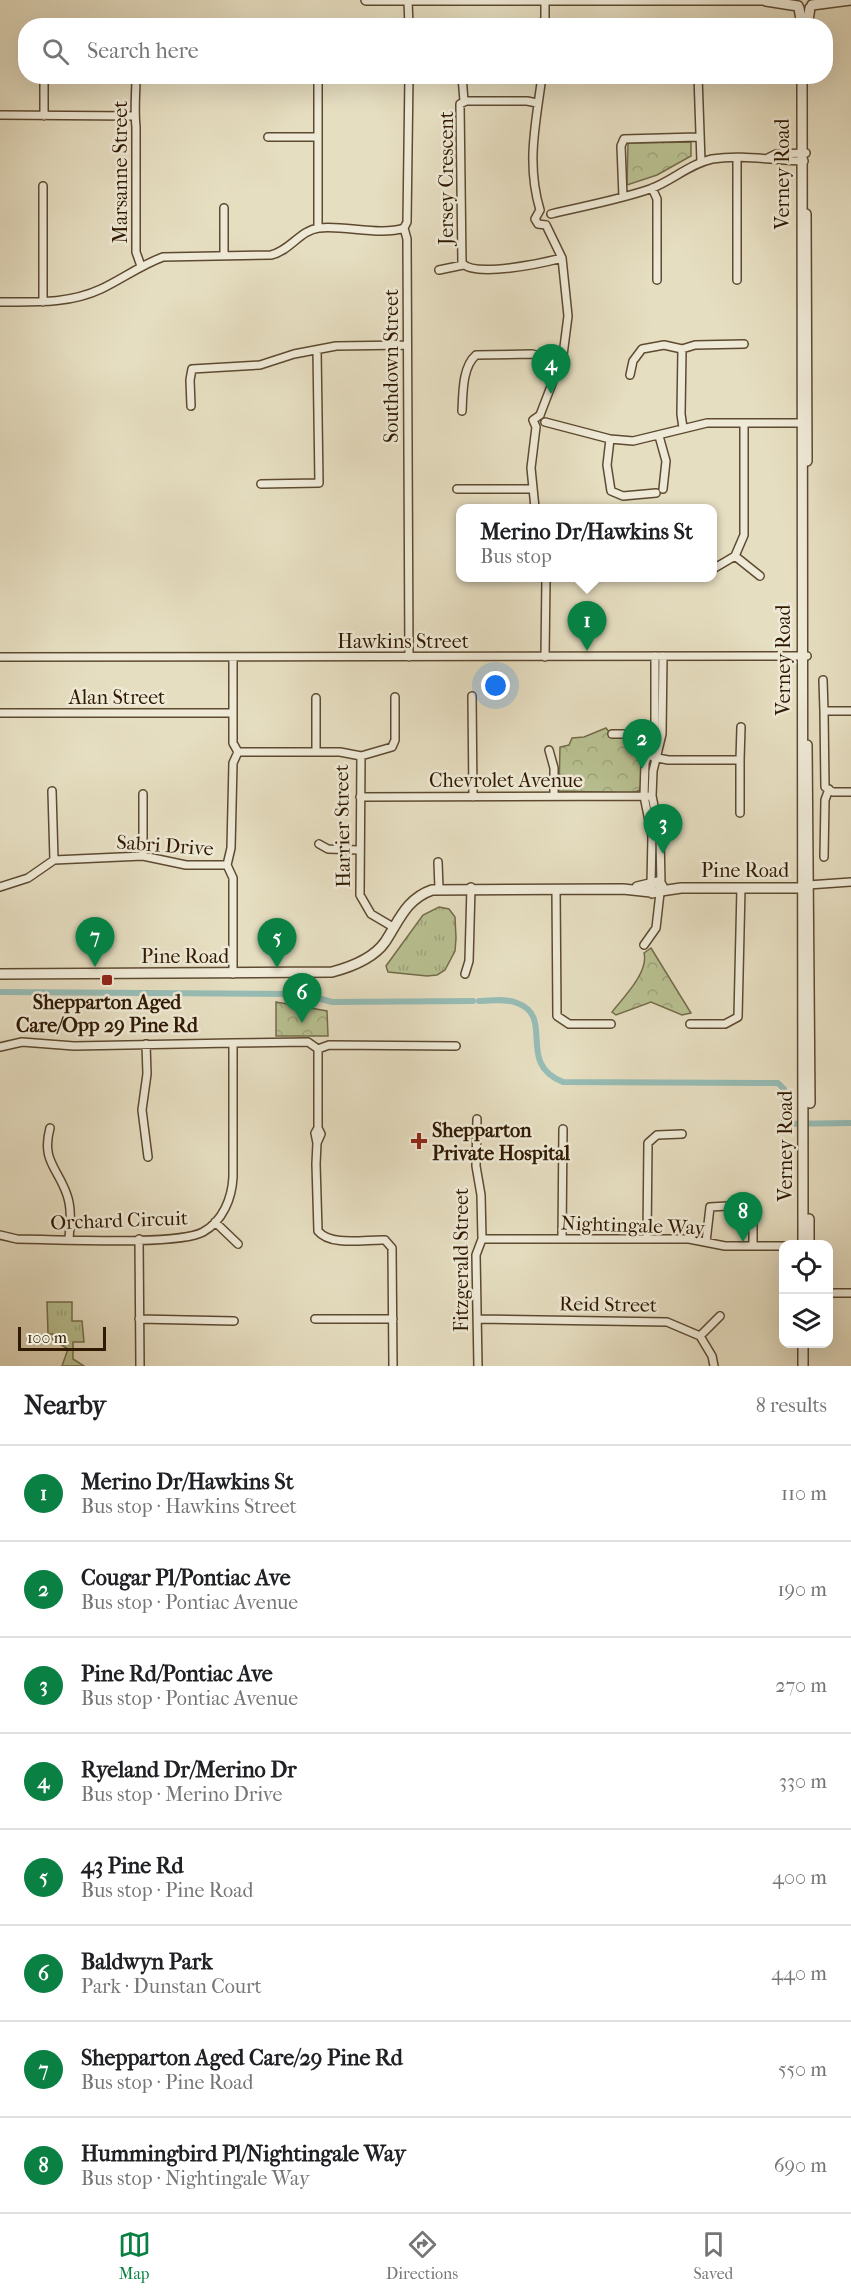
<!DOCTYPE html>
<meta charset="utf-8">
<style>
:root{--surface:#fff;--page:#f6f6f6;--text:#202124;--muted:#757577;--line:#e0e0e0;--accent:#0b8043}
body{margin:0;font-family:"IM FELL French Canon",serif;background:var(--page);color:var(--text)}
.controls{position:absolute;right:18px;bottom:18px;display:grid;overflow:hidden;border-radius:12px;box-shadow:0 6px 24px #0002}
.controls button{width:54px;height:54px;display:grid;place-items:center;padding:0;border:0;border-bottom:2px solid var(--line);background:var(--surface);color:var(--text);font:30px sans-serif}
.scale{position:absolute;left:18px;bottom:15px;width:88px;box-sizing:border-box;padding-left:6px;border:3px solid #2f1901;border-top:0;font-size:16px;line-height:21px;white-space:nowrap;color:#2f1901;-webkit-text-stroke:4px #efead7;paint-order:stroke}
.you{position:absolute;left:496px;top:686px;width:21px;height:21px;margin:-15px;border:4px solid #fff;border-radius:50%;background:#1a73e8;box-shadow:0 0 0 9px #1a73e833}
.badge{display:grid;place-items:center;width:39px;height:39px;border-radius:50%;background:var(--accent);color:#fff;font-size:20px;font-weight:700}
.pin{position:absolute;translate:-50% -50px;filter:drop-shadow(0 2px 3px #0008)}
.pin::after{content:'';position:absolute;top:32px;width:21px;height:18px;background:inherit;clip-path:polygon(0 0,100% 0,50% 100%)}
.popup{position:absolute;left:456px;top:504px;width:261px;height:78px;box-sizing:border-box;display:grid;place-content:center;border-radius:12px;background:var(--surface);filter:drop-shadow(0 2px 4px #0005);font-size:20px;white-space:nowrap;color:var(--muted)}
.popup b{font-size:22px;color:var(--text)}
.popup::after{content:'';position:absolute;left:50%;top:100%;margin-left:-12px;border:12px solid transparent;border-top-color:var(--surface)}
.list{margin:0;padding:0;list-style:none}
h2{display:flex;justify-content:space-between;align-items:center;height:78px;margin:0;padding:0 24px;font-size:26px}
h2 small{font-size:20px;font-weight:400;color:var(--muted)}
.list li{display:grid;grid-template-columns:39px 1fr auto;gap:18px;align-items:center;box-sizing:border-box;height:96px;padding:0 24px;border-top:2px solid var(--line)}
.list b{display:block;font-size:22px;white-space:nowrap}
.list p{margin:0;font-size:20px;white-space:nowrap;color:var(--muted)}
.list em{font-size:20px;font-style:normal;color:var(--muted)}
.icon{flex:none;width:33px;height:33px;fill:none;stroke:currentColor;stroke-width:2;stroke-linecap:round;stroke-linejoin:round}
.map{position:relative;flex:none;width:851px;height:1366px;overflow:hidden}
.search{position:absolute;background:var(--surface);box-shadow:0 6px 24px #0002;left:18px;right:18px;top:18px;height:66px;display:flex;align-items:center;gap:15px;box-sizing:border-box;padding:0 21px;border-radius:24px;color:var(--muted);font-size:22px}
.sheet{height:846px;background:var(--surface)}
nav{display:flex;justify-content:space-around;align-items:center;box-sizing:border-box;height:84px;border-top:2px solid var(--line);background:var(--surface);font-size:16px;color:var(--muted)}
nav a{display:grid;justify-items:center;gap:3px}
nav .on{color:var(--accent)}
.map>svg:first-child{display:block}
</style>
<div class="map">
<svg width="851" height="1366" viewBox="0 0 851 1366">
<defs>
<pattern id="grass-tufts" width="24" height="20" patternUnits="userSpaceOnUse" patternTransform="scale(1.5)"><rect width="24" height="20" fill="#b8c091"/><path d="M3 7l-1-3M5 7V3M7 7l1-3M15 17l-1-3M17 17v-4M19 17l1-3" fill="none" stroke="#9ea47b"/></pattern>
<pattern id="park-crowns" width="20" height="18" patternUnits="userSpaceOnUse" patternTransform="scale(1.5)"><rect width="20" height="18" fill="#b8c091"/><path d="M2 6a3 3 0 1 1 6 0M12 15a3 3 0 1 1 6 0" fill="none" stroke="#9ea47b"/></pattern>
</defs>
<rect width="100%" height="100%" fill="#e6dec1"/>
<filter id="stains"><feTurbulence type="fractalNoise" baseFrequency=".00333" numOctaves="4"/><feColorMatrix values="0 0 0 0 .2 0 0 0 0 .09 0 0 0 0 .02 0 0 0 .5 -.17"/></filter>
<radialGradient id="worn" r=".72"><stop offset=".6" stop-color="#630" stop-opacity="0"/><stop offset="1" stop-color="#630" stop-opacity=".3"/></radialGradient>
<path fill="url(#grass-tufts)" stroke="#746c49" stroke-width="1.5" d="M 439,907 L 449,909 L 455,917 L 456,938 L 455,951 L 445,970 L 437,975 L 427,976 L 388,972 L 386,966 L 423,915 Z
M 47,1302 L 72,1302 L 72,1321 L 82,1321 L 84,1342 L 73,1342 L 73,1359 L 84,1366 L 62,1366 L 68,1349 L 52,1339 L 53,1334 L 48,1334 Z"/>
<path fill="url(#park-crowns)" stroke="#746c49" stroke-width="1.5" d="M 691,142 L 691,156 L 657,175 L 627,185 L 628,143 Z
M 606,728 L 612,736 L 645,736 L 651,742 L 640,790 L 633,793 L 559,791 L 560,747 L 569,745 L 572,738 L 584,737 Z
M 651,948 L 691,1013 L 682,1015 L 651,1002 L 616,1015 L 612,1012 C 623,998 649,972 644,953 Z
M 276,1002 L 327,1011 L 328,1036 L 276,1036 Z"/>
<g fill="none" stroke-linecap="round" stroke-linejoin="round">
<path stroke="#96bcb5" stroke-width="6" d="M 0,992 L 303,994 L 332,1002 L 473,1001
M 479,1001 C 491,1001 505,998 517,1003 C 556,1017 515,1063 563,1082 L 778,1083 L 784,1089 L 784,1124 L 851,1123"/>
<g stroke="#5d4a31" stroke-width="10">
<path id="minor" d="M 408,1 L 409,26
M 545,26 L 545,1
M 44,76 L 44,116
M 136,76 C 136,94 134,110 136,127 L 136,252 L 141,266
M 409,76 L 407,222 L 404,228 L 407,239 L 409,657
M 462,76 L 464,101
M 698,76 L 701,162
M 537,103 L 527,101 L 466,101 L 460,104 L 462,263 C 475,278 543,263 562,258
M 0,115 L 133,116
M 268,137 L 316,137
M 737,158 L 737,280
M 768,158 L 776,154 L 806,153
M 43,186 L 43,302
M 652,188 L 657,199 L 657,280
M 623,197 L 621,146 L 624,139 L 698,137
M 540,210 C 526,163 536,123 542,76
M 540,210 L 535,219 L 538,224 L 546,225
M 551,214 C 584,206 618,200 650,189 C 672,181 689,164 712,159 C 743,154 774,161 804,161
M 318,228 L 318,76
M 224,255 L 224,208
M 439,270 L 463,265
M 0,302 C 34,302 69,304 101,289 C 122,279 141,265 163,257 L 271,255 C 290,251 300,230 319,228 C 344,225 381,236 404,228
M 630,375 L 633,361 L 642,349 L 664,345 L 682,349
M 191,406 L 190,380 L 192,369 L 260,365 L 294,354 L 336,346 L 407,345
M 462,411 C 463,394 462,367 476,355 L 532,354 L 560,361
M 540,415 L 563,355 L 568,316 L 562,258 L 546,225
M 545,422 L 610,439 L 633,441 L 707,423 L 804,423
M 536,427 L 533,420 L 540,415
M 683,428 L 681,414 L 682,349 L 695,345 L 744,344
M 659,436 L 666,461 L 663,489
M 610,439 L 607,465 L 611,491 L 623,496 L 656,493
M 261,484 L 319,483 L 317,350
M 457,489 L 532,489
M 535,508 L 531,468 L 536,427
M 735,556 L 760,576
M 713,569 L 735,556 L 744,535 L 744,423
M 0,657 L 807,656
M 233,657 L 233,743 L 238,752 L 233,763 L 231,848 L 227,865 L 233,878 L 233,974
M 545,657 L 546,578
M 823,680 L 824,711
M 472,696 L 473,797
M 316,698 L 316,752
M 851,711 L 824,711 L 825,787 L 833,792 L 851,792
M 0,713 L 233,713
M 612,734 L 658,734
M 549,750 L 554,768 L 554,796
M 238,752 L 340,752 L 361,756 L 360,895 L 371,914 L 393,927
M 361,756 L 392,747 L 395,740 L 395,697
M 653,757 L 668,760 L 740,760 L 741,727
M 740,760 L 740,813
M 52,791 L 54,860
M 360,797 L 652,796
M 319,844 L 328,849 L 359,850
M 143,856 L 143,794
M 824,857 L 825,800 L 829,789
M 438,862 L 439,888
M 651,884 L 652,836 L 644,796 L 645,763 L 655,734 L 655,656
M 661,884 L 660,836 L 652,796 L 653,771 L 662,734 L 663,656
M 808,885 L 851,882
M 0,887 L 28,878 L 54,860 L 143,856 L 186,865 L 227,865
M 556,889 L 557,1016 L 569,1024 L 611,1024
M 644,945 L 656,928 L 660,893
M 465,974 L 469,961 L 471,887
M 690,1024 L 725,1024 L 738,1017 L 741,888
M 233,1043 L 308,1042 L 318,1049
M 146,1044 L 147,1074 L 142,1110 L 148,1157
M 0,1047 L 22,1042 L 74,1046 L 233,1043 L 233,1177 C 232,1198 223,1221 203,1232 C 178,1246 53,1239 17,1239 L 0,1235
M 318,1049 L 318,1128 L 321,1134 L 317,1143 L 316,1164 L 318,1231 C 331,1247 367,1239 385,1240 L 392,1248 L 393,1366
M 318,1049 L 329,1045 L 456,1046
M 477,1119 L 476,1166 L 481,1195 L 482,1239 L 476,1255 L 478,1366
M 50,1128 C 41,1161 58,1168 67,1195 C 72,1209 70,1225 69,1239
M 317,1143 L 315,1133 L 318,1128
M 215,1222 L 238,1244
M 562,1238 L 563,1129
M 647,1238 L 648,1143 L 657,1135 L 682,1134
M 139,1239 L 140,1366
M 482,1239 L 689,1239 L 725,1246 L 784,1246
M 706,1242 L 710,1207 L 745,1205 L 753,1210 L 753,1246
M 828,1293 L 851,1293
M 139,1319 L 234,1321
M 315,1319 L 393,1319
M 478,1319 L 667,1322 L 700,1336 L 712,1356 L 714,1366
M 700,1336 L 720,1316"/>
</g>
<g stroke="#5d4a31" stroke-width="12">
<path id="tertiary" d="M 366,0 L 773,0
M 766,1 L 798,6
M 812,5 L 851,0
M 799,8 L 802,26
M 807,26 L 810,8
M 802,76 L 803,1244
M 806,214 L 807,461
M 807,745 L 810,1103
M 637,887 L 658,882 L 662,886 L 661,891 L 652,893 L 651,884
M 661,891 L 681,888 L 806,888
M 0,974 L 332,972 C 351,967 373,959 385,942 C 399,921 406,899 432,890 L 623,889 L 651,892
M 809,1219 L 809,1244
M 803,1344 L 803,1366"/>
</g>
<use href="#minor" stroke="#efead7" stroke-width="7"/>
<use href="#tertiary" stroke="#efead7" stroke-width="9"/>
</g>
<g fill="#8f2418" stroke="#efead7" stroke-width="2">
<rect x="101" y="974" width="12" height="12" rx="3"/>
<path d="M416 1132h6v6h6v6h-6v6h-6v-6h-6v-6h6z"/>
</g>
<g text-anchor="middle" stroke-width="5" stroke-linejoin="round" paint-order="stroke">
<g font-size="20" fill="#2f1901" stroke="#efead7">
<text transform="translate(120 172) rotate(-90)" y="7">Marsanne Street</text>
<text transform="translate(782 174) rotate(-90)" y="7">Verney Road</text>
<text transform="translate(446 178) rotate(-90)" y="7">Jersey Crescent</text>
<text transform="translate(391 366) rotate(-90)" y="7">Southdown Street</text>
<text x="403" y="648">Hawkins Street</text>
<text transform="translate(783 660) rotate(-90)" y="7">Verney Road</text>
<text x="117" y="704">Alan Street</text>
<text x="506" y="787">Chevrolet Avenue</text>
<text transform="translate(342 826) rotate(-91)" y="7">Harrier Street</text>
<text transform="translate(165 845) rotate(4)" y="7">Sabri Drive</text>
<text x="745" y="877">Pine Road</text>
<text x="185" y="963">Pine Road</text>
<text transform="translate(785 1146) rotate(-90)" y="7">Verney Road</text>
<text transform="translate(119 1220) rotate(-2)" y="7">Orchard Circuit</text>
<text transform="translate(633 1225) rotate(2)" y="7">Nightingale Way</text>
<text transform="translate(461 1260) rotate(-90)" y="7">Fitzgerald Street</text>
<text transform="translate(608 1304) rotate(1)" y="7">Reid Street</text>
</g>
<g font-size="20" font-weight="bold" fill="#2f1901" stroke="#efead7">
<text x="107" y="1009">Shepparton Aged<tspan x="107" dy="23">Care/Opp 29 Pine Rd</tspan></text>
<text x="432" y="1137" text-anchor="start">Shepparton<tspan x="432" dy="23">Private Hospital</tspan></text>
</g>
</g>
<rect width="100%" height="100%" filter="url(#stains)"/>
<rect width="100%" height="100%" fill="url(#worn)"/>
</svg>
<div class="controls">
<button><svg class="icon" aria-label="locate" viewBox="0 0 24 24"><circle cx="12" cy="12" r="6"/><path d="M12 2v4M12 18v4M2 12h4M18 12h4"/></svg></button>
<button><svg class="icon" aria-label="layers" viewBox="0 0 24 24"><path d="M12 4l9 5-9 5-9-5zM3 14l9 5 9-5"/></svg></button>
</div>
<div class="scale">100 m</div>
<div class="you"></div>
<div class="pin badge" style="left:587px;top:651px">1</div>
<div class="popup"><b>Merino Dr/Hawkins St</b>Bus stop</div>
<div class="pin badge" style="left:642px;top:769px">2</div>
<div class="pin badge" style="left:663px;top:854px">3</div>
<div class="pin badge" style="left:551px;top:394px">4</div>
<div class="pin badge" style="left:277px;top:968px">5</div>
<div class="pin badge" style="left:302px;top:1023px">6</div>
<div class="pin badge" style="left:95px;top:967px">7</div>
<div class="pin badge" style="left:743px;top:1242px">8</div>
<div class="search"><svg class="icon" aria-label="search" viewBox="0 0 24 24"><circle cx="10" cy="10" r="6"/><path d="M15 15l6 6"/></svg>Search here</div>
</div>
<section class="sheet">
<h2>Nearby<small>8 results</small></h2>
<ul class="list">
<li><span class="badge">1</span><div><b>Merino Dr/Hawkins St</b><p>Bus stop · Hawkins Street</p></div><em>110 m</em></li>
<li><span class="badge">2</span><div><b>Cougar Pl/Pontiac Ave</b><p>Bus stop · Pontiac Avenue</p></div><em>190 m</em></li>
<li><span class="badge">3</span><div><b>Pine Rd/Pontiac Ave</b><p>Bus stop · Pontiac Avenue</p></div><em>270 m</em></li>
<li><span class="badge">4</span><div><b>Ryeland Dr/Merino Dr</b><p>Bus stop · Merino Drive</p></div><em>330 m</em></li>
<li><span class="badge">5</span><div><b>43 Pine Rd</b><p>Bus stop · Pine Road</p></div><em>400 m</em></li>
<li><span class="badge">6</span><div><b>Baldwyn Park</b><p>Park · Dunstan Court</p></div><em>440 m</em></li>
<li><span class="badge">7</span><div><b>Shepparton Aged Care/29 Pine Rd</b><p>Bus stop · Pine Road</p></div><em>550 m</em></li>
<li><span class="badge">8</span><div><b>Hummingbird Pl/Nightingale Way</b><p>Bus stop · Nightingale Way</p></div><em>690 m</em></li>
</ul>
</section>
<nav>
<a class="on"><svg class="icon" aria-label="map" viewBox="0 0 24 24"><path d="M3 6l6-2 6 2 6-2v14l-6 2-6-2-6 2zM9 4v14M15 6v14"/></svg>Map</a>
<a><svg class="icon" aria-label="directions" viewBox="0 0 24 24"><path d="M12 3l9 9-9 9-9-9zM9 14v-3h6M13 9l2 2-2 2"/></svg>Directions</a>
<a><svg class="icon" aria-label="saved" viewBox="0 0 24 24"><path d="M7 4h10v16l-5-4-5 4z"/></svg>Saved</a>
</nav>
